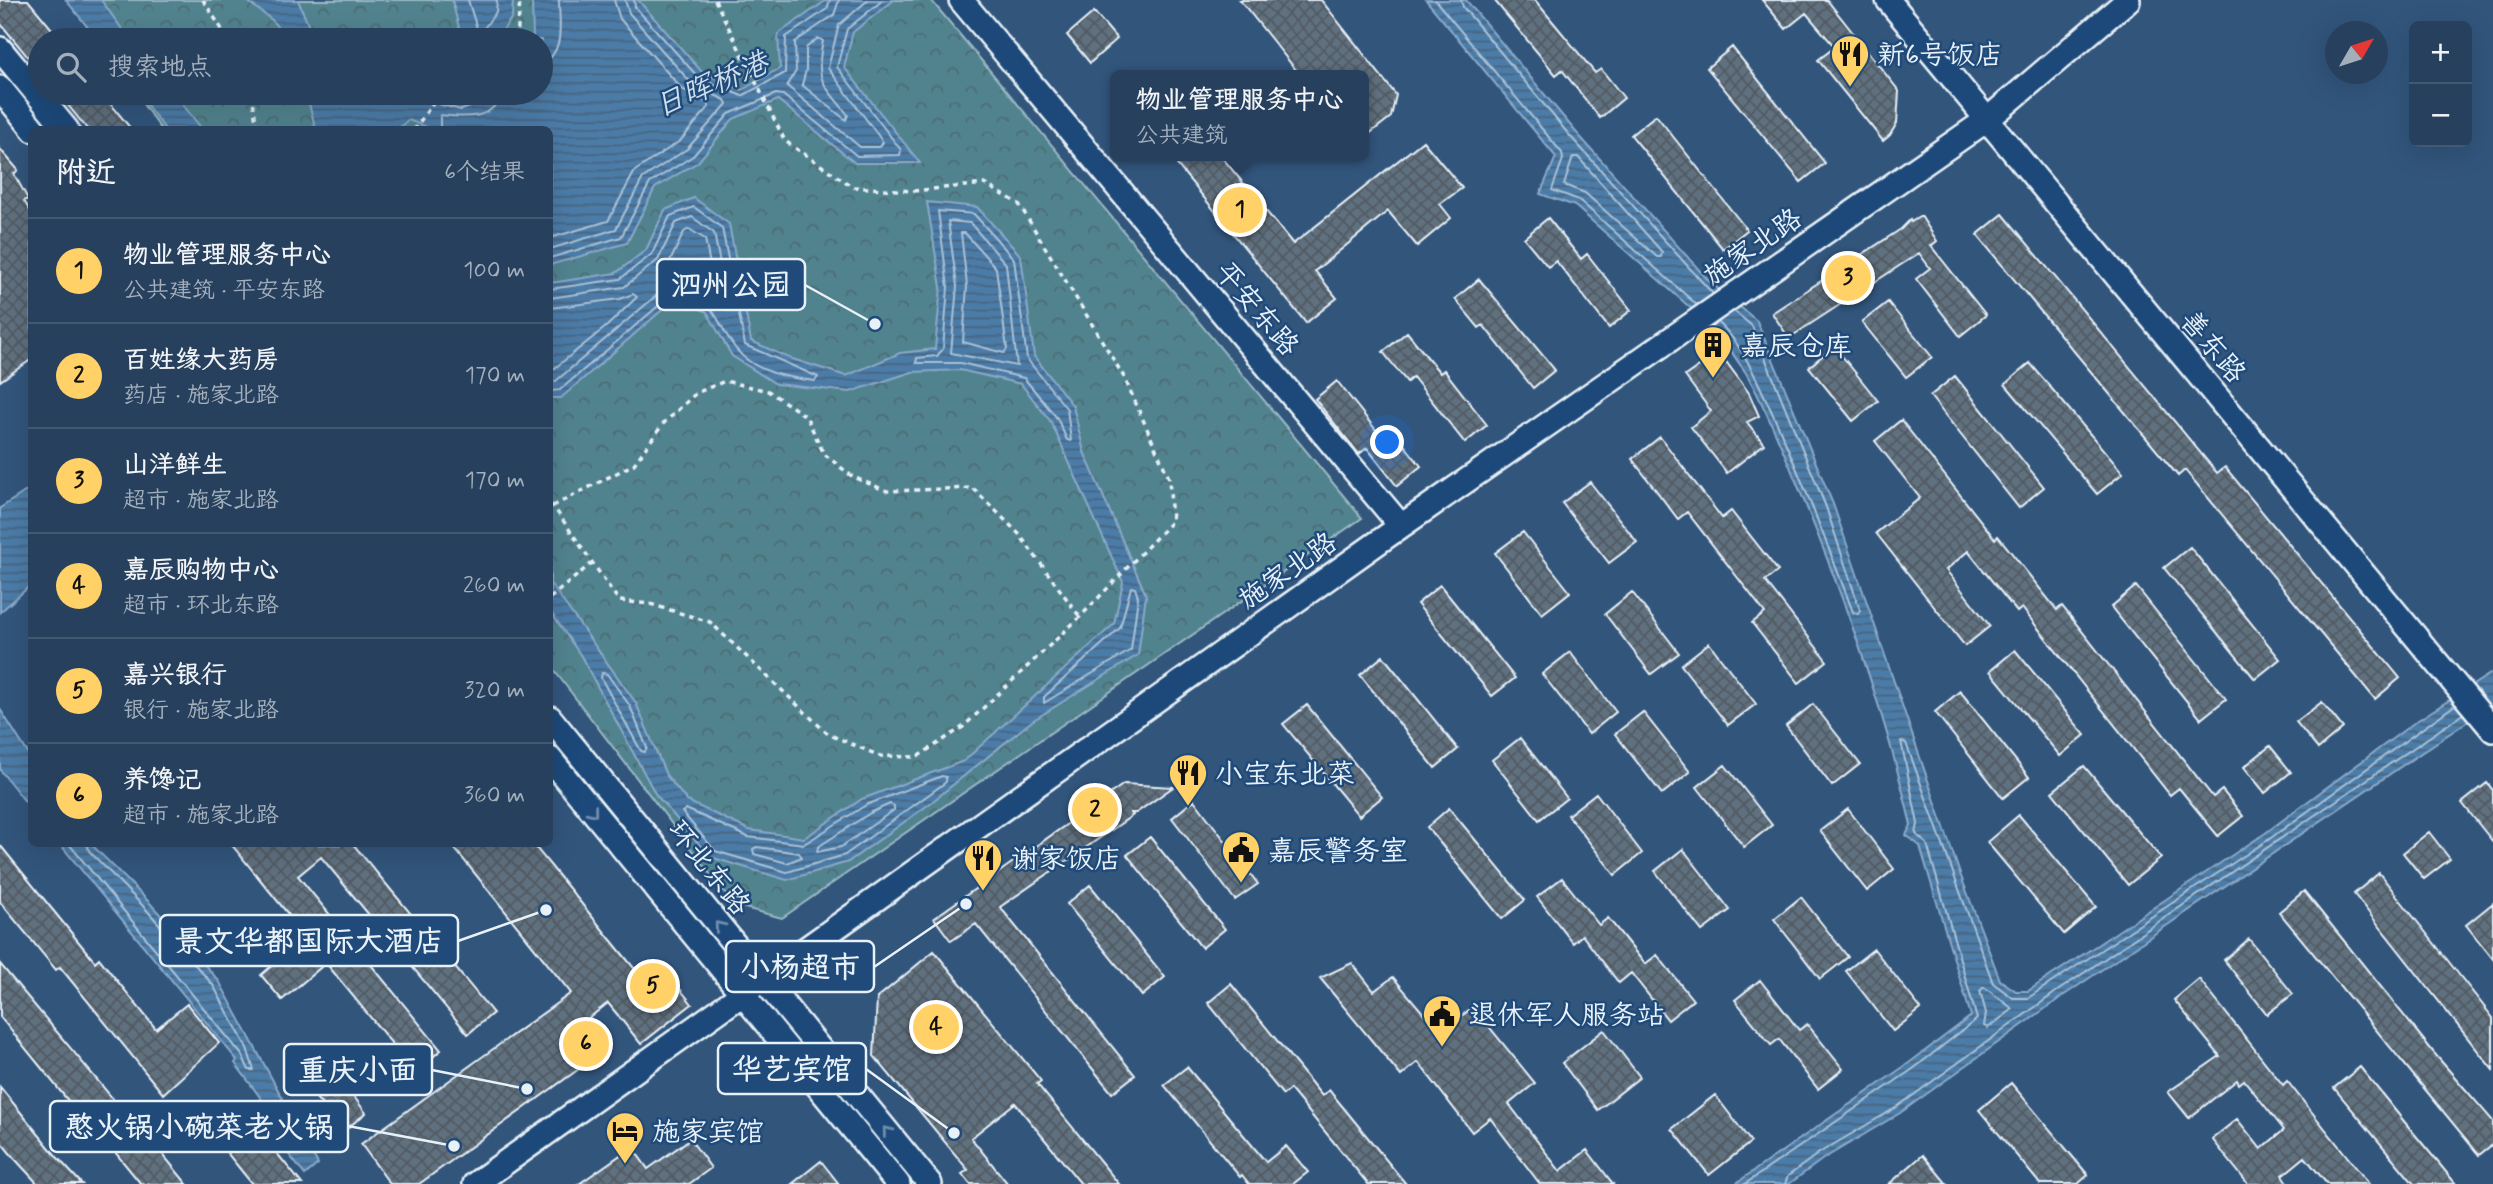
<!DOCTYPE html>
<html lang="zh">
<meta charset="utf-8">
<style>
:root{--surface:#26405d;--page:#324b66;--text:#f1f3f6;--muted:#a4afbc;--line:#425972;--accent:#ffd166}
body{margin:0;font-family:Mynerve,"LXGW WenKai TC",sans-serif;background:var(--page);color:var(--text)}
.controls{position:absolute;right:21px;top:21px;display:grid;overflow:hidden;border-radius:10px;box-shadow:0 7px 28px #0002}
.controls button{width:63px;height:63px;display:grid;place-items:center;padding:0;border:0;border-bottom:2px solid var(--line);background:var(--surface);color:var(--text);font:35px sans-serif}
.compass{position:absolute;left:2325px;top:21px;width:63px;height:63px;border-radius:50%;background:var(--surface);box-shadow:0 7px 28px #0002;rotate:51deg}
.you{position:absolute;left:1388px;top:443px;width:24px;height:24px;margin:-18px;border:5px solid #fff;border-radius:50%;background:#1a73e8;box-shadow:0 0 0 10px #1a73e833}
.badge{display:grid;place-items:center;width:46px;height:46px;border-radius:50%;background:var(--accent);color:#111;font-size:23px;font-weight:700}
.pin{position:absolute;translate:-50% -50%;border:4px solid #fff;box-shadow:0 2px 7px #0006}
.popup{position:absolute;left:1110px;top:70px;width:259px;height:91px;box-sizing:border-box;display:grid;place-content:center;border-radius:10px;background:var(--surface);filter:drop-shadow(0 2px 5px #0005);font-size:23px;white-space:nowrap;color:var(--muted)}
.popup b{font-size:26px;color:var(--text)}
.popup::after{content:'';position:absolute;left:50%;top:100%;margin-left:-14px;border:14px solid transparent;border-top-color:var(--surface)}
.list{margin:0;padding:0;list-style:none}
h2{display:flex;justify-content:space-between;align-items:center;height:91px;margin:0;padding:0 28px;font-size:30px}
h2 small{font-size:23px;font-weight:400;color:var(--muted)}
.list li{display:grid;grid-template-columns:46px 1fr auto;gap:21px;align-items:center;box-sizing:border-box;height:105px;padding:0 28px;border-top:2px solid var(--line)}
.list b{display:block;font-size:26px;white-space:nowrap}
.list p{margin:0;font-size:23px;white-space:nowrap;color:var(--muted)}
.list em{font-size:23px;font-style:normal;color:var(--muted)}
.icon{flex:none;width:38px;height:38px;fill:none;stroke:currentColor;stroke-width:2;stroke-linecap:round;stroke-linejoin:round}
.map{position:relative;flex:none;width:2493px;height:1184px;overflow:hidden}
.search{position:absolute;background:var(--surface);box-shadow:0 7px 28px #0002;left:28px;top:28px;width:525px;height:77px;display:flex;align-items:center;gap:18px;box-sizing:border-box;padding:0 24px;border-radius:38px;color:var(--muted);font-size:26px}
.panel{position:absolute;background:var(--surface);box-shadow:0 7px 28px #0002;left:28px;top:126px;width:525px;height:721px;border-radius:10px}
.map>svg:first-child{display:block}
</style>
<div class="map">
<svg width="2493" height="1184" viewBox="0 0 2493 1184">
<defs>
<pattern id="park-crowns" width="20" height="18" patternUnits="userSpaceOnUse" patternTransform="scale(1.75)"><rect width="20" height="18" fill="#51838f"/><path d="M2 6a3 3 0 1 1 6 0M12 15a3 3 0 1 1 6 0" fill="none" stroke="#4d6b73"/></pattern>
<pattern id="water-rules" width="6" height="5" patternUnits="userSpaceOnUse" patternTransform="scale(1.75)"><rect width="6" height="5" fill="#4b7ba8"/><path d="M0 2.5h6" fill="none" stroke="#49647e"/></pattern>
<pattern id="building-cross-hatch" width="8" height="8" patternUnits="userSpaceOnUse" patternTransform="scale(1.75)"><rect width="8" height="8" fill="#5f6f7f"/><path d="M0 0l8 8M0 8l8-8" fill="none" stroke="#515a62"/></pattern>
</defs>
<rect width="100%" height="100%" fill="#32557c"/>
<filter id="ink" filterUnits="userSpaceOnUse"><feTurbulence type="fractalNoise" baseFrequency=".0143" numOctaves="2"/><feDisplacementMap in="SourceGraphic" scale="14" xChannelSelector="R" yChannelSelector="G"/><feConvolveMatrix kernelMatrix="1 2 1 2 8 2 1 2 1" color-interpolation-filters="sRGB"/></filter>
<g filter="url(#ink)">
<path fill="url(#park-crowns)" stroke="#9cbac4" stroke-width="2" d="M 68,0 L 931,0 L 1362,518 L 782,918 L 734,905 L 550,665 L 550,130 L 161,129 L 135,93 L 541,93 L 541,40 L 97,40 Z"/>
<path fill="url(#water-rules)" stroke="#8aaac8" stroke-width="2" d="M 66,0 L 101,0 L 130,40 L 98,40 Z
M 246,0 L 298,0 L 314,39 L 368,40 L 286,40 L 273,21 Z
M 452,0 L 513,0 L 512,17 L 496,40 L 462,40 Z
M 532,0 L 638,0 L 702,72 L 742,90 L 780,68 L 778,34 L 827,0 L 894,0 L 853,32 L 844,67 L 920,163 L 855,163 L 778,100 L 733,119 L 698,162 L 655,188 L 627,243 L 550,265 L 550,130 L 432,129 L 408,120 L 398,129 L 319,130 L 315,126 L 306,93 L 422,93 L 461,103 L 492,93 L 541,93 L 541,40 L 533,40 Z
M 1426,0 L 1466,0 L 1575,131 L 1709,281 L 1757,321 L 1833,504 L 1959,871 L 2000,980 L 2016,991 L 2028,991 L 2264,834 L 2415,722 L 2493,672 L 2493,704 L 2060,998 L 1900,1113 L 1823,1159 L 1789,1184 L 1735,1184 L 1909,1063 L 1971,1016 L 1920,846 L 1906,835 L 1911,825 C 1883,703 1839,584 1791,469 C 1777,437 1763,402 1746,373 C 1739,362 1730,353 1728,341 L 1575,206 L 1540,194 L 1556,157 Z
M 138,93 L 191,93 L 183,105 L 202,129 L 165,129 Z
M 694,198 L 729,224 L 751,341 L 789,358 L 846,376 L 900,353 L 935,349 L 941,287 L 927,202 L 977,207 L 1021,256 L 1034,356 L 1073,406 L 1084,452 L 1146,595 L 1138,655 L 1032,721 L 928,805 L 848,862 L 787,880 L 710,857 L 656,795 L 581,656 L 550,611 L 550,583 L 636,703 L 666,775 L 687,801 L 749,830 L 804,838 L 862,799 L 964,761 L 1114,624 L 1123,582 L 1051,422 L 1021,384 L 960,370 L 912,372 L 850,392 L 776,384 L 732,356 L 707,312 L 677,297 L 561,398 L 550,398 L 550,283 L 616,273 L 646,250 L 665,210 Z
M 31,488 L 31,585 L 0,612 L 0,508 Z
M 0,709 L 31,758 L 31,809 L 0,770 Z
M 60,844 L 91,844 L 149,902 L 219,981 L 318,1164 L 305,1175 L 259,1116 L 268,1108 L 235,1063 L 237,1060 Z"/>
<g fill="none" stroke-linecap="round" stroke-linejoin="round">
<path stroke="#a9c2d8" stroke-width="2" d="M 468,0 L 479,35 L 496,12 L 497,0
M 634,0 L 635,7 L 698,77 L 742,96 L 785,73 L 786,37 L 827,9 L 830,0
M 839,0 L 834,15 L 795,42 L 796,71 L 787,86 L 860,147 L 880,147 L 883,142 L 828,68 L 839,25 L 868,0
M 1435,0 L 1562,153 L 1563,159 L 1552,190 L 1579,200 L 1697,305
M 1461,0 L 1463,7 L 1570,136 L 1713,294
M 818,38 L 823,41 C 814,82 824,84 848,115 L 846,120 L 802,85 L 806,70 L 806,48 Z
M 541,65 C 566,52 559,23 559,0
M 427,93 L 431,102 L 461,110 L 486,102 L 490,93
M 440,130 L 440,115 C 459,117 497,122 499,93
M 1573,157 L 1578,157 L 1662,252 L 1661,257 L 1657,257 L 1585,193 L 1564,185 Z
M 938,211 L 974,214 L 1014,259 L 1027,359 L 1067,409 L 1071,441 L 1067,440 L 1057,418 L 1024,378 L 961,363 L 916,363 L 917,358 L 937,356 L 943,349 L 948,287 Z
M 948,221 L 970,223 L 1006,264 L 1017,366 L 951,353 L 957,286 Z
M 689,229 L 705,239 L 713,280 L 711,283 L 686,272 L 666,270 L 684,232 Z
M 961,233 L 965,233 L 996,268 L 1007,349 L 1004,353 L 963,342 L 967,286 Z
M 550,238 L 608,221 L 635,171 L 680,141 L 709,107 L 708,103 L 682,89 L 620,19 L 614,0
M 550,249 L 616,229 L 643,178 L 687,149 L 727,104 L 725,100 L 692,84 L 629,13 L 625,0
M 550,258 L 621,237 L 650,183 L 693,156 L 729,114 L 776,94 L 783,95 L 857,156 L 900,155 L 901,150 L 837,67 L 847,29 L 883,0
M 550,289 L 620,279 L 652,254 L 670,216 L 694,207 L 722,228 L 745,345 L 818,377 L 815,381 C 788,378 754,372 736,349 C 714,321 719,300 677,290 L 560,390 L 550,391
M 550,298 L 624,287 L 658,260 L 676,223 L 692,217 L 714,233 L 728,304 L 724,307 C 713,294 687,279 671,283 L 556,381 L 550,382
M 550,308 L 620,299 L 633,294 L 637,297 L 607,326 L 550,372
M 1718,322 C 1742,344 1756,378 1770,408 C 1801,475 1827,543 1853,612 L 1858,614 L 1860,610 L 1826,507 L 1752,326 L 1734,311
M 1131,587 L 1135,588 L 1138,597 L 1131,650 L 1044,703 L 1044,697 L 1120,628 Z
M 602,673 L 607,674 L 630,706 L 647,748 L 645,752 L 641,751 L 601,678 Z
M 942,776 L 946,777 L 946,782 L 845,855 L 787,872 L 715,851 L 682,812 L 686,809 L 748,837 L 804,844 L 866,805 Z
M 890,804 L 894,806 L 894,810 L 841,847 L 817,852 L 818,847 L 870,813 Z
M 69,844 L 242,1055 L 249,1070 L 254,1070 L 247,1048 L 213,985 L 144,907 L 89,851 L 87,844
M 757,847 L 799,853 L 802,857 L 787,863 L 754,854 L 753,849 Z
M 1984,987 L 2013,1009 L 1988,1028 L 1984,1026 L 1986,1013 L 1980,991 Z
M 277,1110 L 298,1145 L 297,1149 L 293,1149 L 270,1119 Z
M 1745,1184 L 1913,1069 L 1977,1019 L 1927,844 L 1916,834 L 1918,824 L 1901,741 L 1906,743 L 1993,983 L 2013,998 L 2028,998 L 2268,840 L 2455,705
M 1785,1184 L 1788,1176 L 1819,1153 L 1897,1107 L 2056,992 L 2463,714"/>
</g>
<path fill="url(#building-cross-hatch)" stroke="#e8f1f8" stroke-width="2" d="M 0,0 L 28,0 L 61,40 L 40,40 L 40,72 L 0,23 Z
M 1240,0 L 1321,0 L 1396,95 L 1391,117 L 1364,138 L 1364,75 L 1300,75 Z
M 1494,0 L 1535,0 L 1595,73 L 1601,69 L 1624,98 L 1600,118 L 1562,70 L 1556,75 Z
M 1762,0 L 1827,0 L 1899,91 L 1897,123 L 1890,135 L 1883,141 L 1818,60 L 1835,47 L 1806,13 L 1786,29 Z
M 1094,12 L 1117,39 L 1090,63 L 1067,35 Z
M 1732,47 L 1825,163 L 1801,182 L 1707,68 Z
M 58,93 L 102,93 L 132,130 L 88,130 Z
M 1656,115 L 1747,230 L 1723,249 L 1631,135 Z
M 1423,141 L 1462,188 L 1440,204 L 1451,218 L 1417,246 L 1388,211 L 1315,271 L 1337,298 L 1306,323 L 1170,156 L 1221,156 L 1293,244 Z
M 0,149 L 18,170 L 14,174 L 28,199 L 24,201 L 32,214 L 32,359 L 0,381 Z
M 2003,214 L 2217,473 L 2225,467 L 2400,678 L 2375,699 L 2185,470 L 2178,476 L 1977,235 Z
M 1921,216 L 1937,241 L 1931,246 L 1986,315 L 1960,336 L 1916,279 L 1930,268 L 1919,253 L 1789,338 L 1772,313 L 1901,229 L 1910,220 L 1911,222 Z
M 1548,218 L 1581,259 L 1587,254 L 1631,310 L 1609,328 L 1556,261 L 1548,267 L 1524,238 Z
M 1479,279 L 1555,370 L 1533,388 L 1483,325 L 1479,328 L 1455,299 Z
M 1888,302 L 1932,357 L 1906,377 L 1862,322 Z
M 1407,332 L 1440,373 L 1444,370 L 1487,425 L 1465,443 L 1413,377 L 1407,382 L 1383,352 Z
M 1834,346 L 1878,401 L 1853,421 L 1809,367 Z
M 1719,352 L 1749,393 L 1759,416 L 1747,422 L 1764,444 L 1727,473 L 1691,427 L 1711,411 L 1685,376 Z
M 2030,363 L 2123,473 L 2097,494 L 2005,384 Z
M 1955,376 L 2044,487 L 2019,508 L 1930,396 Z
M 1337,381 L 1388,445 L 1398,437 L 1421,466 L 1397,486 L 1367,448 L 1359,454 L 1315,399 Z
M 1901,420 L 1995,539 L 1998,536 L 2057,610 L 2062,606 L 2213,797 L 2222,790 L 2243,816 L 2218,836 L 2179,788 L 2170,795 L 2022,608 L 2017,612 L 1968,551 L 1946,570 L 1990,626 L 1965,646 L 1876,533 L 1920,498 L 1875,441 Z
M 1660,437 L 1722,518 L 1731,511 L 1778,571 L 1765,581 L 1827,661 L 1799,683 L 1752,623 L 1765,613 L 1687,512 L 1678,519 L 1632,459 Z
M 1590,482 L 1637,542 L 1609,563 L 1562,503 Z
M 1523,532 L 1570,592 L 1542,614 L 1495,553 Z
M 2190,547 L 2280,659 L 2255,679 L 2164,568 Z
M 1440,585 L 1515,678 L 1492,696 L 1417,604 Z
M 2136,586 L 2226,699 L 2201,719 L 2111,607 Z
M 1632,592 L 1679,653 L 1651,674 L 1605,614 Z
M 1709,643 L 1756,704 L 1728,725 L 1681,665 Z
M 2015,650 L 2085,735 L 2060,756 L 1990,671 Z
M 1570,652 L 1616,712 L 1589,734 L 1542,674 Z
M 1383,656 L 1458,749 L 1435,768 L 1360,675 Z
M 1960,691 L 2029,777 L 2003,798 L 1935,712 Z
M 2322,702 L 2343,728 L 2318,749 L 2296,722 Z
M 1813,704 L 1860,764 L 1832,786 L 1786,726 Z
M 1307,705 L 1382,797 L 1359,816 L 1283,724 Z
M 1643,712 L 1690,772 L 1662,794 L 1615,734 Z
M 1520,738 L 1567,798 L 1539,820 L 1492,760 Z
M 2270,746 L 2291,772 L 2265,793 L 2244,767 Z
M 1725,765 L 1772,825 L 1744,847 L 1697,787 Z
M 2084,766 L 2161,858 L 2128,885 L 2052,792 Z
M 2487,783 L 2493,790 L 2493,842 L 2462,803 Z
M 1124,784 L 1173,787 L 1136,813 L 1131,813 L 1133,815 L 1000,907 L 1135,1075 L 1112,1093 L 976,924 L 951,941 L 934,918 Z
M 1596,793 L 1642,853 L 1615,875 L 1568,815 Z
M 1194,800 L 1258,884 L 1235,900 L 1172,818 Z
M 1449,808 L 1525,900 L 1502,919 L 1427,827 Z
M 1848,809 L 1894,869 L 1867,891 L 1820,831 Z
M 2019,815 L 2096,907 L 2064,934 L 1987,842 Z
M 2429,832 L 2450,859 L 2424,879 L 2403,853 Z
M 1150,837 L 1225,929 L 1202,948 L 1127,855 Z
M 231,844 L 353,844 L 493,1013 L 468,1034 L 321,857 L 298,876 L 441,1050 L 415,1072 L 326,963 L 282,1000 L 261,975 L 306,936 Z
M 451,844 L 533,844 L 642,978 L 660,964 L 692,1004 L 641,1044 L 608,1003 L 584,1022 L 604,1051 L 419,1184 L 390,1184 L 361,1144 L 571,993 Z
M 0,845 L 95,962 L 99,958 L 156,1029 L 187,1004 L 219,1043 L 163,1094 L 60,967 L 56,970 L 0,902 Z
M 1683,849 L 1730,910 L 1702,931 L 1655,871 Z
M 2379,873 L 2493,1018 L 2493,1070 L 2354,894 Z
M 1562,878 L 1599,925 L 1608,918 L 1645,964 L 1657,955 L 1693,1000 L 1668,1020 L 1631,973 L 1619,983 L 1582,935 L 1573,943 L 1537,897 Z
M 1090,885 L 1165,977 L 1142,996 L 1067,904 Z
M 2304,891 L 2434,1053 L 2493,1121 L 2493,1144 L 2479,1155 L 2279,912 Z
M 1801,897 L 1848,957 L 1820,979 L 1774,919 Z
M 2493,903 L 2493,959 L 2466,925 Z
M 2249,939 L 2293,994 L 2267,1014 L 2224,960 Z
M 1874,949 L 1921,1009 L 1893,1031 L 1846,971 Z
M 934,951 L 1041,1081 L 1037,1084 L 1119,1184 L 1081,1184 L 1015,1103 L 971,1138 L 1008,1184 L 970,1184 L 962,1174 L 968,1170 L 874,1056 L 877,998 Z
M 1352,963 L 1374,991 L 1393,977 L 1440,1033 L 1473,1007 L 1535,1083 L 1509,1104 L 1560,1171 L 1587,1150 L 1613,1184 L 1540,1184 L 1490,1118 L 1472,1132 L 1418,1062 L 1401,1076 L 1320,978 Z
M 0,964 L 119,1106 L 91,1129 L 0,1017 Z
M 2199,979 L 2283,1085 L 2287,1081 L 2369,1184 L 2327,1184 L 2305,1157 L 2283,1175 L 2289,1184 L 2248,1184 L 2212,1139 L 2237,1119 L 2261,1149 L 2284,1130 L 2244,1080 L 2239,1084 L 2237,1080 L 2189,1118 L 2168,1092 L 2220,1056 L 2174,1000 Z
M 1760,980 L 1799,1030 L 1807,1024 L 1843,1069 L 1818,1089 L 1779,1039 L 1771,1045 L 1735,1000 Z
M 1231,984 L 1322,1096 L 1329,1090 L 1406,1184 L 1368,1184 L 1290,1089 L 1283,1095 L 1208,1003 Z
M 1604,1030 L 1640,1077 L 1598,1110 L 1562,1063 Z
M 326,1059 L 366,1113 L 340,1134 L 324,1114 L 327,1111 L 301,1080 Z
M 1187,1067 L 1266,1162 L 1286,1146 L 1308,1172 L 1293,1184 L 1249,1184 L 1242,1175 L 1240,1177 L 1164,1085 Z
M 2360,1067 L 2407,1125 L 2456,1184 L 2414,1184 L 2334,1088 Z
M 2011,1083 L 2088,1175 L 2078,1184 L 2040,1184 L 1979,1110 Z
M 0,1087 L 57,1157 L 82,1184 L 38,1184 L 14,1158 L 0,1141 Z
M 1715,1095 L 1751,1142 L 1709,1175 L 1672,1129 Z
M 245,1114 L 302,1184 L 252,1184 L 215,1138 Z
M 142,1129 L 187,1184 L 141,1184 L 114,1151 Z
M 690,1139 L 711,1168 L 689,1184 L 579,1184 L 632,1147 L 648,1169 Z
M 1923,1155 L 1947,1184 L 1889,1184 Z
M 821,1161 L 839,1184 L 792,1184 Z"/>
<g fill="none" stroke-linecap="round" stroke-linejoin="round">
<g stroke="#e8f1f8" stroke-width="28">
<path id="minor" d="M 961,0 L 1401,526
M 1888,0 L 2493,730
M 0,49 L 67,130
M 0,88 L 34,130
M 550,718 L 930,1184
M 550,759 L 898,1184
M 475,1184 L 1401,526 L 1988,119 L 2128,0"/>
</g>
<path stroke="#e8f1f8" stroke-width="3.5" stroke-dasharray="5 5" stroke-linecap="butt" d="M 203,0 L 229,40
M 517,40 L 520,0
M 252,93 L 257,130
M 414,130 L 440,93
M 550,505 L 553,506 L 619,601 L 650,604 L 710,622 L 828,734 L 880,756 L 917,757 L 963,727 L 1080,617 L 1172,521 L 1169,478 L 1124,377 L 1019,204 L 985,184 L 913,191 L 853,187 L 785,141 L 715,0
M 553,506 L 634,464 L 663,424 L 696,393 L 725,381 L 768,391 L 806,416 L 824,454 L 853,477 L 887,491 L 973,488 L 1019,534 L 1080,617
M 550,598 L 592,563"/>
<use href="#minor" stroke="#1f4a7a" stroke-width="23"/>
</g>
<defs><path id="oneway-chevron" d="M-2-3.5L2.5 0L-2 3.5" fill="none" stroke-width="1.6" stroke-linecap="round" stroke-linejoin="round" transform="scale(1.75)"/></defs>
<g stroke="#6f8dac">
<use href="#oneway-chevron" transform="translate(593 812) rotate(51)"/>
<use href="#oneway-chevron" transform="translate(719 926) rotate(-129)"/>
<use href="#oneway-chevron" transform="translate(887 1131) rotate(-129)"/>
</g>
</g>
<defs>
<g id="restaurant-pin" transform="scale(2.0125)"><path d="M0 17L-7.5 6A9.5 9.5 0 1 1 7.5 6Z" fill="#ffd166" stroke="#1f4a7a"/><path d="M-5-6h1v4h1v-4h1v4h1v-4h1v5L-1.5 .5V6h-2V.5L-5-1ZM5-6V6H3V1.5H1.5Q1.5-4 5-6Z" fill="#111"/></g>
<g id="building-pin" transform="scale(2.0125)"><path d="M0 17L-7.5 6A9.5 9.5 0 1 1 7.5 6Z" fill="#ffd166" stroke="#1f4a7a"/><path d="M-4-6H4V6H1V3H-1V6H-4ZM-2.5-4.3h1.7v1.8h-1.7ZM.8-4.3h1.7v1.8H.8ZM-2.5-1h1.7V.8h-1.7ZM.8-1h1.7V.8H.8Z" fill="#111"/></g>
<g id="civic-pin" transform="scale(2.0125)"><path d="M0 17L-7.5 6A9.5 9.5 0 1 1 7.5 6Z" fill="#ffd166" stroke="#1f4a7a"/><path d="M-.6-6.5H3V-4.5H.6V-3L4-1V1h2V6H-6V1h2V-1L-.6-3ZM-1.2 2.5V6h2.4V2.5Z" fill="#111"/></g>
<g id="hotel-pin" transform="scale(2.0125)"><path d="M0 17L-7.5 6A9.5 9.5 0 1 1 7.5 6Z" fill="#ffd166" stroke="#1f4a7a"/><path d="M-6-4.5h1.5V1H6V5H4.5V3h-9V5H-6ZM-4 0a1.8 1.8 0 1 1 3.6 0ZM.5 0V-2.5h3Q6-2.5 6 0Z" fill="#111"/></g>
</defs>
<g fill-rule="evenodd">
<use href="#restaurant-pin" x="1850" y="54"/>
<use href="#building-pin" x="1713" y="345"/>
<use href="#restaurant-pin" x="1188" y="773"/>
<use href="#civic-pin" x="1241" y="850"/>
<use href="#restaurant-pin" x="983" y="858"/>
<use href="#civic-pin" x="1442" y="1014"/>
<use href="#hotel-pin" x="625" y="1131"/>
</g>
<g text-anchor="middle" stroke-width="5" stroke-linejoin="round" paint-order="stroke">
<g font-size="28" fill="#e8f1f8" stroke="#1f4a7a" text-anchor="start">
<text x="1877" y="64">新6号饭店</text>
<text x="1740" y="355">嘉辰仓库</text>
<text x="1215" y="783">小宝东北菜</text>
<text x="1268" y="860">嘉辰警务室</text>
<text x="1010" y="868">谢家饭店</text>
<text x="1469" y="1024">退休军人服务站</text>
<text x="652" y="1141">施家宾馆</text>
</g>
<g font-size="28" fill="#e8f1f8" stroke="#1f4a7a">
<text transform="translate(1752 246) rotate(-35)" y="10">施家北路</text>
<text transform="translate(1258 308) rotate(50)" y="10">平安东路</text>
<text transform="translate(2214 346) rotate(50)" y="10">善东路</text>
<text transform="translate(1287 570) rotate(-35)" y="10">施家北路</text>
<text transform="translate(710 867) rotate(51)" y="10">环北东路</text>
</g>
<g font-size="30" font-style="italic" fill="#d0dfec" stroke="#1f4a7a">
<text transform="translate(711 84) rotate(-23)" y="10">日晖桥港</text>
</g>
</g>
<path fill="none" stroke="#e8f1f8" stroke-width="2.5" d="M875 324L805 285M546 910L458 941M966 904L874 967M954 1133L866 1069M527 1089L432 1070M454 1146L348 1126"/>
<g fill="#e8f1f8" stroke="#1f4a7a" stroke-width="2.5">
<circle cx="875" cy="324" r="7"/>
<circle cx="546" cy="910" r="7"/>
<circle cx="966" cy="904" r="7"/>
<circle cx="954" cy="1133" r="7"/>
<circle cx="527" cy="1089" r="7"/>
<circle cx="454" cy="1146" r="7"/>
</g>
<g fill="#1f4a7a" stroke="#e8f1f8" stroke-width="2.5">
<rect x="657" y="259" width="148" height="51" rx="7"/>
<rect x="160" y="915" width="298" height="51" rx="7"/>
<rect x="726" y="941" width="148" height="51" rx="7"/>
<rect x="718" y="1043" width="148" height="51" rx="7"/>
<rect x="284" y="1044" width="148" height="51" rx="7"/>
<rect x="50" y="1101" width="298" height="51" rx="7"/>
</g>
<g font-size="30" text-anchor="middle" font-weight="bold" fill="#e8f1f8">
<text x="731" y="295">泗州公园</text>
<text x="309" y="951">景文华都国际大酒店</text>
<text x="800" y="977">小杨超市</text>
<text x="792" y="1079">华艺宾馆</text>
<text x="358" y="1080">重庆小面</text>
<text x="199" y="1137">憨火锅小碗菜老火锅</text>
</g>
</svg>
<div class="controls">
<button>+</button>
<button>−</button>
</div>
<svg class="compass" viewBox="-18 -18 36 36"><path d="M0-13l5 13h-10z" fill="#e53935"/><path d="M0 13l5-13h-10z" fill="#a4afbc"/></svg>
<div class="you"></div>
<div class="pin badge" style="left:1240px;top:210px">1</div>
<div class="popup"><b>物业管理服务中心</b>公共建筑</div>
<div class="pin badge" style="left:1095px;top:810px">2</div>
<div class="pin badge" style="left:1848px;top:278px">3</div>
<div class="pin badge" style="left:936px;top:1027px">4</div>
<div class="pin badge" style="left:653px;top:986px">5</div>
<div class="pin badge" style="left:586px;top:1044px">6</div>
<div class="search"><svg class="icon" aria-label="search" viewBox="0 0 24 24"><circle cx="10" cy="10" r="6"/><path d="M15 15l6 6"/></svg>搜索地点</div>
<section class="panel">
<h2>附近<small>6个结果</small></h2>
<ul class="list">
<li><span class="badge">1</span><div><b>物业管理服务中心</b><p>公共建筑 · 平安东路</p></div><em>100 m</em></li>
<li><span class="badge">2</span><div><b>百姓缘大药房</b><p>药店 · 施家北路</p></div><em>170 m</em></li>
<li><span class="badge">3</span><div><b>山洋鲜生</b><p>超市 · 施家北路</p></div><em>170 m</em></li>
<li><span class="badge">4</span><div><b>嘉辰购物中心</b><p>超市 · 环北东路</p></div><em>260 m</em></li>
<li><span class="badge">5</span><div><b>嘉兴银行</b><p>银行 · 施家北路</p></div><em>320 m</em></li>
<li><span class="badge">6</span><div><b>养馋记</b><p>超市 · 施家北路</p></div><em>360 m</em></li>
</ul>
</section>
</div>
